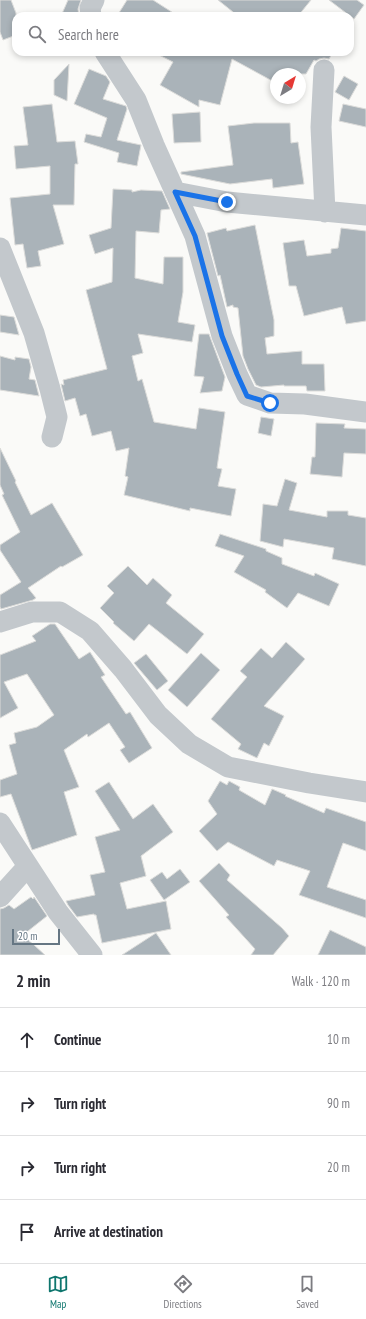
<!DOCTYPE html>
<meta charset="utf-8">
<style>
:root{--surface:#fff;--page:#f7f7f7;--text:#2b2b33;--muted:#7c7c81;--line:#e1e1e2;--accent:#0f766e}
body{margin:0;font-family:"PT Sans Narrow",sans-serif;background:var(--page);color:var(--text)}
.compass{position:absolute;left:270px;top:68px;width:36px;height:36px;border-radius:50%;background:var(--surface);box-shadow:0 2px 6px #0003;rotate:38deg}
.scale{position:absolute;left:12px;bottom:10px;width:48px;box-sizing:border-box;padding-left:4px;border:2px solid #657683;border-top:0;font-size:11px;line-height:14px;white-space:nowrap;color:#657683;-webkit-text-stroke:3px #fff;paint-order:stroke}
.stop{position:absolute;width:12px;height:12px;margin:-9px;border:3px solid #1a73e8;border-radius:50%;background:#fff}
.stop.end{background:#1a73e8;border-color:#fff;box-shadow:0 1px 4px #0008}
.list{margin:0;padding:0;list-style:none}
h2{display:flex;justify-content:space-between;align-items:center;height:52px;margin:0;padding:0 16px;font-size:17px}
h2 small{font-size:13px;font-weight:400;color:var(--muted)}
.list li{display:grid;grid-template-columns:26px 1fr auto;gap:12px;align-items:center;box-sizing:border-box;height:64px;padding:0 16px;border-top:1px solid var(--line)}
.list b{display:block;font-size:15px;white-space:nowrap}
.list em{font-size:13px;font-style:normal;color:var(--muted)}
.icon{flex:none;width:22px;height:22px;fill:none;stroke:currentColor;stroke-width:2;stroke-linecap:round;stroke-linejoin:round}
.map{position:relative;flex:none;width:366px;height:955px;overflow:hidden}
.search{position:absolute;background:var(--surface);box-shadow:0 2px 6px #0003;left:12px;right:12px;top:12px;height:44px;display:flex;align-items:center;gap:10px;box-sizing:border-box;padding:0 14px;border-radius:12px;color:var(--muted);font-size:15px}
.sheet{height:308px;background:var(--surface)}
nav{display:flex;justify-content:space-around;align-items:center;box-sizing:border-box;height:56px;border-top:1px solid var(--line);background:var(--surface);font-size:11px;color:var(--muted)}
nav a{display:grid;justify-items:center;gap:2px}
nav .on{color:var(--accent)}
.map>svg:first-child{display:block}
</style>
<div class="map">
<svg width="366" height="955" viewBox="0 0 366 955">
<rect width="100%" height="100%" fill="#fafaf8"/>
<path fill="#aab3b9" stroke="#dcdcda" d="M 0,0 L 11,0 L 16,13 L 16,35 L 3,40 L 0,32 Z
M 68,0 L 81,0 L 78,9 L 79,16 L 61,16 Z
M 127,0 L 153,0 L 178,16 L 117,16 Z
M 218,0 L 311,0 L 298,16 L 238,16 Z
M 329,0 L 357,0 L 364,5 L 354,19 Z
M 153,52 L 333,52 L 329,59 L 324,58 L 319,59 L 316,61 L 314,60 L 306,74 L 276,74 L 276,83 L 232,59 L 220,105 L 199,100 L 199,107 L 160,85 L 173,62 Z
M 69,64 L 67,101 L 54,95 L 54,80 Z
M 89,69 L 106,76 L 110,82 L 103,99 L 126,106 L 127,109 L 117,140 L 141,145 L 137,166 L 117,162 L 119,153 L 84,142 L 86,134 L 101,137 L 107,118 L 74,104 Z
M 344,76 L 358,84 L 349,100 L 335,92 Z
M 52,104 L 57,142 L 75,141 L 78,164 L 75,164 L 74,205 L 53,205 L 64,244 L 38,251 L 41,266 L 27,268 L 23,244 L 15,245 L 10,198 L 50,194 L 50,166 L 16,169 L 14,146 L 28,145 L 23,107 Z
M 343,104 L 366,109 L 366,127 L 339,121 Z
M 200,112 L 201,142 L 174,143 L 172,114 Z
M 254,123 L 290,123 L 291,143 L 298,142 L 304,184 L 273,188 L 272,179 L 230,184 L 181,174 L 181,172 L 233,165 L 228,126 Z
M 113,189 L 132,190 L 132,192 L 141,190 L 162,191 L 170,209 L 161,210 L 159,233 L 136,231 L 135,278 L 163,284 L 164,257 L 183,257 L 183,292 L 178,322 L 195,325 L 192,342 L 138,334 L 143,353 L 132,356 L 138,381 L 142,379 L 154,422 L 196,429 L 199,408 L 225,412 L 217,468 L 222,469 L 218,486 L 236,489 L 231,516 L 190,508 L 190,511 L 124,495 L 128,477 L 125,476 L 129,448 L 116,451 L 111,431 L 92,436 L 86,414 L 80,416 L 75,398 L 65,401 L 61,384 L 64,385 L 63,380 L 107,369 L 86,290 L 112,282 L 113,248 L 95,254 L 89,235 L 111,228 Z
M 255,225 L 274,320 L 274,336 L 265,338 L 267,354 L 302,351 L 302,364 L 324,364 L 325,391 L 307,391 L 306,386 L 284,386 L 284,385 L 261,387 L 256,385 L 248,369 L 243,356 L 238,308 L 233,307 L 233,305 L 227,307 L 220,275 L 218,276 L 207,233 L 226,228 L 227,231 Z
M 341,228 L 366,231 L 366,321 L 346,324 L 342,307 L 304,316 L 296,286 L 289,286 L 283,243 L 304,240 L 307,256 L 331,253 L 331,249 L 338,248 Z
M 0,315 L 14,317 L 19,335 L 0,332 Z
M 199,334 L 209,334 L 225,377 L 222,391 L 200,393 L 204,377 L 194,376 Z
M 0,356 L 15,360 L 15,357 L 29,359 L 31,367 L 29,379 L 35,380 L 39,396 L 0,390 Z
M 261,417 L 274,419 L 271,436 L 258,433 Z
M 316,423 L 345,424 L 344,428 L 366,429 L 366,454 L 344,453 L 342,477 L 310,474 L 312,457 L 315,457 Z
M 0,448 L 16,481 L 15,482 L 31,515 L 52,503 L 83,555 L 62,567 L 61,566 L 28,588 L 36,598 L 33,600 L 1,609 L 0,607 L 0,595 L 21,582 L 0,550 L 0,545 L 20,532 L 2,495 L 4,494 L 0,485 Z
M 285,479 L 297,483 L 289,510 L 327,517 L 327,511 L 348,511 L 348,515 L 366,518 L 366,566 L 332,559 L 334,548 L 284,539 L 283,547 L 260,541 L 263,504 L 277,506 Z
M 220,534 L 266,549 L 266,551 L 282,558 L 282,564 L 314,576 L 315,573 L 339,584 L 329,606 L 298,593 L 287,608 L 265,592 L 266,590 L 234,572 L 244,556 L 215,546 Z
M 128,566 L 147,585 L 153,578 L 172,595 L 166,603 L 204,634 L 187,654 L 149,624 L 134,641 L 113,623 L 114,622 L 100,608 L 114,593 L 107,586 Z
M 50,624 L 55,624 L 79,659 L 90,652 L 105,675 L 101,677 L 126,714 L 130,712 L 152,748 L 129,763 L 120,750 L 125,747 L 109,723 L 88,737 L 87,734 L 64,750 L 79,787 L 64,792 L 77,835 L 32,850 L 11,794 L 0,797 L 0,780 L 17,774 L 9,745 L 16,743 L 14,733 L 37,727 L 54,715 L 27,674 L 4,682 L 18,708 L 0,718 L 0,655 L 36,641 L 32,636 Z
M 286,642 L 305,659 L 264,706 L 284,716 L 269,746 L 264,743 L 257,758 L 238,749 L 241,744 L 211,719 L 247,677 L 240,671 L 261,648 L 272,658 Z
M 201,653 L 220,670 L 187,707 L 168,690 Z
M 146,654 L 168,681 L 157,690 L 134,663 Z
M 220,781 L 227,785 L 229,781 L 240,787 L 239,790 L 265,805 L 272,789 L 286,795 L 285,796 L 324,813 L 326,808 L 366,822 L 366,851 L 343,843 L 327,887 L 366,900 L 366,918 L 299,895 L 310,871 L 277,860 L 274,866 L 228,842 L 217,851 L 199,831 L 217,814 L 208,801 Z
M 109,782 L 133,819 L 153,804 L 173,832 L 141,856 L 146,876 L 120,883 L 127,909 L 166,901 L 171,929 L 102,943 L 96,915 L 94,915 L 94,914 L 77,917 L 68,905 L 66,901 L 95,895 L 90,875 L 105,872 L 95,837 L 120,830 L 95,791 Z
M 219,863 L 230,875 L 227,880 L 282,928 L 289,936 L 273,955 L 251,955 L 255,949 L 226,917 L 229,915 L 199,881 Z
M 180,869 L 190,882 L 164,900 L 150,880 L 162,872 L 167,879 Z
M 31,897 L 33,899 L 34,897 L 47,916 L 23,935 L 45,955 L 0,955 L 0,909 L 4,908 L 9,905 L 14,909 Z
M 330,930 L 366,947 L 366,955 L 318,955 Z
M 156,933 L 171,955 L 122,955 Z"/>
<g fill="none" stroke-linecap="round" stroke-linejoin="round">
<path stroke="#c3c8cc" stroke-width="21" d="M 91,16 L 90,8 L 94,0
M 105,52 L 136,100 L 154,145 L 195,236 L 222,336 L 237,374 L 247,395 L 270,403 L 305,404 L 366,412
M 324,70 L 321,127 L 325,212
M 175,192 L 227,202 L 366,215
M 0,248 L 34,333 L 50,389 L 57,417 L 52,437
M 0,622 L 32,612 L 60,612 L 90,631 L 123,669 L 158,715 L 189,744 L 228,767 L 309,783 L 366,792
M 0,823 L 58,912 L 92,955
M 0,897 L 28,866"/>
</g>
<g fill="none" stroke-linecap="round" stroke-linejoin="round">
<path stroke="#1a73e8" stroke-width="5" d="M 227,202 L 175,192 L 195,236 L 222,336 L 237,374 L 247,396 L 270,403"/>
</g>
</svg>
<svg class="compass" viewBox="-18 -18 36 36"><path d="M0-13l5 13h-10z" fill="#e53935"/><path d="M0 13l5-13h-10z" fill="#7c7c81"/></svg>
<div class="scale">20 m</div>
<div class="stop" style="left:270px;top:403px"></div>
<div class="stop end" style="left:227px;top:202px"></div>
<div class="search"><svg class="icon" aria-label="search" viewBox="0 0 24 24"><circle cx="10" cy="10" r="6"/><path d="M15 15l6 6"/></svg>Search here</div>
</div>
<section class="sheet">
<h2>2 min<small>Walk · 120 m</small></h2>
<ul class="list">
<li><svg class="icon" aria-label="ahead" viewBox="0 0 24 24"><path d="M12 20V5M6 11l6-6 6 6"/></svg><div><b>Continue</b></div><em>10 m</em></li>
<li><svg class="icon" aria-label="right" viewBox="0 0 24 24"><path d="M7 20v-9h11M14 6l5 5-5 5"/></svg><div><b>Turn right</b></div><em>90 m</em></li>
<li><svg class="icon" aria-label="right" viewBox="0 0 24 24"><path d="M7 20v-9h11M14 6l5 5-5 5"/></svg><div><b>Turn right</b></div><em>20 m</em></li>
<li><svg class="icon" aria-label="arrive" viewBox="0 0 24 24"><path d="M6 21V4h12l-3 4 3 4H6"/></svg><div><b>Arrive at destination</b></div></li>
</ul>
</section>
<nav>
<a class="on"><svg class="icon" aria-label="map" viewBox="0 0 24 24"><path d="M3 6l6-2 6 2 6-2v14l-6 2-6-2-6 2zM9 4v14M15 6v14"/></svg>Map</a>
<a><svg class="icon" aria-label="directions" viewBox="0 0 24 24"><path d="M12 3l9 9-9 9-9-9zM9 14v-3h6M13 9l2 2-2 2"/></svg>Directions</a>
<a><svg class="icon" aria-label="saved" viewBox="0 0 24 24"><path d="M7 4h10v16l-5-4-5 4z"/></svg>Saved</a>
</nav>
